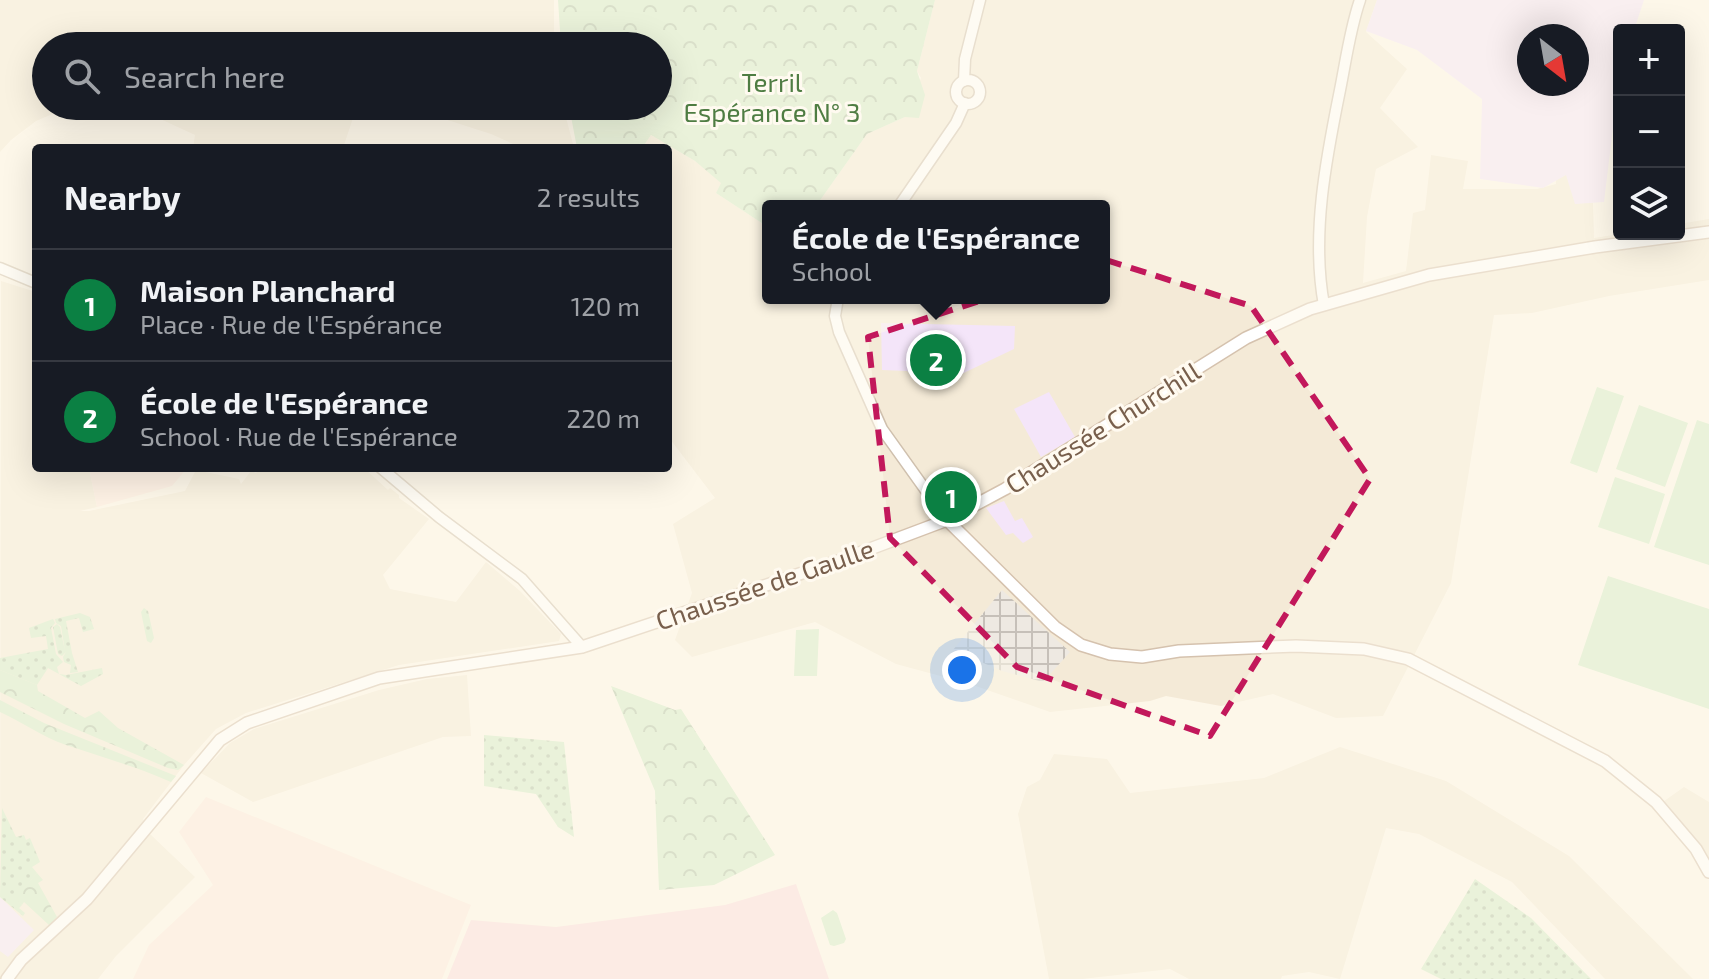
<!DOCTYPE html>
<meta charset="utf-8">
<style>
:root{--surface:#171b24;--page:#20242c;--text:#f1f3f6;--muted:#9ea1a6;--line:#363941;--accent:#0b8043}
body{margin:0;font-family:"Exo 2",sans-serif;background:var(--page);color:var(--text)}
.controls{position:absolute;right:24px;top:24px;display:grid;overflow:hidden;border-radius:8px;box-shadow:0 8px 32px #0002}
.controls button{width:72px;height:72px;display:grid;place-items:center;padding:0;border:0;border-bottom:2px solid var(--line);background:var(--surface);color:var(--text);font:40px sans-serif}
.compass{position:absolute;left:1517px;top:24px;width:72px;height:72px;border-radius:50%;background:var(--surface);box-shadow:0 8px 32px #0002;rotate:149deg}
.you{position:absolute;left:962px;top:670px;width:28px;height:28px;margin:-20px;border:6px solid #fff;border-radius:50%;background:#1a73e8;box-shadow:0 0 0 12px #1a73e833}
.badge{display:grid;place-items:center;width:52px;height:52px;border-radius:50%;background:var(--accent);color:#fff;font-size:26px;font-weight:700}
.pin{position:absolute;translate:-50% -50%;border:4px solid #fff;box-shadow:0 2px 8px #0006}
.popup{position:absolute;left:762px;top:200px;width:348px;height:104px;box-sizing:border-box;display:grid;place-content:center;border-radius:8px;background:var(--surface);filter:drop-shadow(0 2px 6px #0005);font-size:26px;white-space:nowrap;color:var(--muted)}
.popup b{font-size:30px;color:var(--text)}
.popup::after{content:'';position:absolute;left:50%;top:100%;margin-left:-16px;border:16px solid transparent;border-top-color:var(--surface)}
.list{margin:0;padding:0;list-style:none}
h2{display:flex;justify-content:space-between;align-items:center;height:104px;margin:0;padding:0 32px;font-size:34px}
h2 small{font-size:26px;font-weight:400;color:var(--muted)}
.list li{display:grid;grid-template-columns:52px 1fr auto;gap:24px;align-items:center;box-sizing:border-box;height:112px;padding:0 32px;border-top:2px solid var(--line)}
.list b{display:block;font-size:30px;white-space:nowrap}
.list p{margin:0;font-size:26px;white-space:nowrap;color:var(--muted)}
.list em{font-size:26px;font-style:normal;color:var(--muted)}
.icon{flex:none;width:44px;height:44px;fill:none;stroke:currentColor;stroke-width:2;stroke-linecap:round;stroke-linejoin:round}
.map{position:relative;flex:none;width:1709px;height:979px;overflow:hidden}
.search{position:absolute;background:var(--surface);box-shadow:0 8px 32px #0002;left:32px;top:32px;width:640px;height:88px;display:flex;align-items:center;gap:20px;box-sizing:border-box;padding:0 28px;border-radius:44px;color:var(--muted);font-size:30px}
.panel{position:absolute;background:var(--surface);box-shadow:0 8px 32px #0002;left:32px;top:144px;width:640px;height:328px;border-radius:8px}
.map>svg:first-child{display:block}
</style>
<div class="map">
<svg width="1709" height="979" viewBox="0 0 1709 979">
<defs>
<pattern id="industrial-grid" width="8" height="8" patternUnits="userSpaceOnUse" patternTransform="scale(2)"><rect width="8" height="8" fill="#eee9e2"/><path d="M0 4h8M4 0v8" fill="none" stroke="#c6c0b9"/></pattern>
<pattern id="grass-dots" width="8" height="8" patternUnits="userSpaceOnUse" patternTransform="scale(2)"><rect width="8" height="8" fill="#d2ebc7"/><path d="M2 2h.1M6 6h.1" fill="none" stroke="#afc2a4" stroke-width="1.8" stroke-linecap="round"/></pattern>
<pattern id="forest-crowns" width="20" height="18" patternUnits="userSpaceOnUse" patternTransform="scale(2)"><rect width="20" height="18" fill="#d2ebc7"/><path d="M2 6a3 3 0 1 1 6 0M12 15a3 3 0 1 1 6 0" fill="none" stroke="#afc2a4"/></pattern>
</defs>
<rect width="100%" height="100%" fill="#fdf7e9"/>
<path fill="#f4ead7" d="M 0,0 L 554,0 L 554,46 L 46,46 L 46,106 L 71,106 L 36,121 L 11,140 L 0,152 Z
M 935,0 L 1377,0 L 1366,32 L 1407,69 L 1380,108 L 1418,147 L 1376,169 L 1367,217 L 1363,283 L 1406,271 L 1413,213 L 1425,210 L 1431,155 L 1468,161 L 1463,189 L 1537,189 L 1556,184 L 1555,165 L 1579,161 L 1583,203 L 1593,203 L 1594,238 L 1619,234 L 1679,234 L 1679,224 L 1709,219 L 1709,280 L 1609,296 L 1532,313 L 1494,315 L 1451,583 L 1383,716 L 1336,718 L 1273,694 L 1221,706 L 1166,696 L 1150,701 L 1050,712 L 970,684 L 896,664 L 815,622 L 692,657 L 675,640 L 692,593 L 673,524 L 715,498 L 670,439 L 668,413 L 668,148 L 642,148 L 651,135 L 695,161 L 722,183 L 716,193 L 768,227 L 768,298 L 1104,298 L 1104,206 L 816,206 L 867,134 L 905,117 L 921,78 L 917,71 Z
M 145,106 L 347,106 L 356,109 L 343,148 L 193,148 L 195,135 L 143,111 Z
M 404,106 L 563,106 L 574,148 L 522,148 L 491,134 Z
M 1,281 L 36,292 L 36,468 L 89,468 L 97,507 L 80,511 L 89,511 L 185,491 L 196,470 L 239,479 L 241,484 L 251,471 L 256,473 L 261,468 L 364,468 L 388,490 L 390,488 L 399,495 L 399,498 L 429,519 L 383,575 L 390,589 L 456,602 L 486,562 L 520,591 L 561,634 L 559,641 L 399,665 L 246,713 L 216,729 L 184,765 L 143,819 L 150,834 L 195,877 L 116,956 L 98,979 L 0,979 Z
M 467,675 L 471,736 L 443,737 L 253,802 L 201,773 L 230,743 L 254,729 L 379,690 L 427,679 Z
M 1340,747 L 1446,781 L 1569,856 L 1693,979 L 1605,979 L 1512,882 L 1419,834 L 1386,828 L 1340,979 L 1309,972 L 1282,976 L 1281,979 L 1189,979 L 1170,969 L 1082,979 L 1049,979 L 1018,814 L 1027,787 L 1040,780 L 1054,754 L 1107,759 L 1130,793 L 1264,778 Z
M 1684,787 L 1709,802 L 1709,859 L 1660,804 Z"/>
<path fill="#fde9dd" d="M 89,468 L 187,468 L 172,486 L 97,507 Z
M 206,797 L 471,905 L 442,979 L 133,979 L 149,945 L 213,885 L 179,832 Z"/>
<path fill="url(#industrial-grid)" d="M 1002,590 L 1070,652 L 1043,682 L 1002,671 L 953,650 Z"/>
<path fill="#f4e5f9" fill-rule="evenodd" d="M 1377,0 L 1644,0 L 1634,30 L 1619,30 L 1619,79 L 1604,202 L 1575,204 L 1566,175 L 1543,188 L 1480,179 L 1482,99 L 1417,50 L 1366,31 ZM 1529,36 L 1577,36 L 1577,84 L 1529,84 Z
M 881,323 L 1015,326 L 1014,349 L 930,389 L 907,371 L 882,370 Z
M 1049,392 L 1075,437 L 1041,457 L 1014,409 Z
M 1004,501 L 1015,521 L 1022,518 L 1033,537 L 1023,543 L 1013,533 L 1006,535 L 986,508 Z
M 0,897 L 34,930 L 8,957 L 0,951 Z"/>
<path fill="#fadcdd" d="M 796,884 L 829,979 L 447,979 L 471,920 L 556,927 L 725,905 Z"/>
<path fill="url(#grass-dots)" d="M 144,608 L 148,611 L 154,638 L 151,643 L 147,641 L 141,612 Z
M 80,613 L 90,617 L 94,629 L 83,632 L 79,618 L 66,621 L 72,653 L 78,672 L 70,673 L 71,665 L 64,662 L 63,657 L 66,652 L 62,656 L 58,654 L 53,627 L 57,624 L 60,627 L 65,651 L 61,626 L 56,623 L 55,619 Z
M 53,619 L 55,623 L 51,628 L 56,654 L 63,662 L 57,667 L 59,674 L 66,675 L 102,668 L 103,674 L 81,686 L 48,668 L 37,685 L 0,670 L 0,658 L 48,649 L 46,636 L 31,638 L 29,628 Z
M 484,735 L 564,742 L 574,837 L 558,827 L 536,794 L 484,786 Z
M 2,808 L 16,837 L 24,835 L 26,840 L 30,838 L 40,862 L 32,867 L 37,873 L 16,898 L 22,905 L 19,908 L 25,913 L 23,916 L 0,897 Z
M 1475,879 L 1531,918 L 1591,979 L 1441,979 L 1421,969 Z"/>
<path fill="url(#forest-crowns)" d="M 558,0 L 935,0 L 917,71 L 925,95 L 919,118 L 905,117 L 867,134 L 816,206 L 768,206 L 768,227 L 716,193 L 721,183 L 695,161 L 651,135 L 642,148 L 577,148 L 569,106 L 658,106 L 658,46 L 561,46 Z
M 0,670 L 37,685 L 38,691 L 85,718 L 99,711 L 118,728 L 184,765 L 178,770 L 168,768 L 64,724 L 0,692 Z
M 611,686 L 675,710 L 681,709 L 775,855 L 714,885 L 659,890 L 655,791 Z
M 0,700 L 44,723 L 176,776 L 171,782 C 137,767 102,757 66,745 C 43,737 22,722 0,712 Z
M 37,873 L 43,880 L 38,883 L 57,917 L 49,925 L 24,902 L 22,905 L 15,898 Z"/>
<path fill="#d2ebc7" d="M 1597,387 L 1624,396 L 1597,473 L 1570,463 Z
M 1639,405 L 1688,423 L 1665,487 L 1616,469 Z
M 1697,420 L 1709,424 L 1709,565 L 1654,547 Z
M 1615,477 L 1665,494 L 1649,544 L 1598,527 Z
M 1608,576 L 1709,609 L 1709,709 L 1578,665 Z
M 819,629 L 817,676 L 794,676 L 796,630 Z
M 833,910 L 837,913 L 846,939 L 844,943 L 834,946 L 830,945 L 821,918 Z"/>
<g fill="none" stroke-linecap="round" stroke-linejoin="round">
<g stroke="#cfc0ae" stroke-width="13">
<path id="tertiary" d="M956 92a12 12 0 1 1 24 0a12 12 0 1 1-24 0Z
M 964,81 L 965,59 L 980,0
M 899,206 L 956,123 L 965,103
M 0,268 L 36,283
M 838,298 L 835,316 L 839,332 L 882,429 L 947,520
M 1324,305 C 1311,235 1326,159 1340,90 C 1346,60 1350,29 1360,0
M 381,468 L 439,517 L 522,579 L 582,647"/>
</g>
<g stroke="#d5c2ae" stroke-width="14">
<path id="secondary" d="M 947,520 L 1055,627 L 1081,645 L 1110,654 L 1142,657 L 1179,651 L 1296,646 L 1364,649 L 1408,659 L 1605,761 L 1656,802 L 1696,849 L 1709,872
M 7,979 L 21,960 L 87,899 L 220,740 L 247,723 L 379,678 L 582,647 L 838,561 L 947,520 L 1005,489 L 1246,338 L 1310,309 L 1429,275 L 1595,247 L 1709,232"/>
</g>
<use href="#tertiary" stroke="#fff" stroke-width="10"/>
<use href="#secondary" stroke="#fff" stroke-width="11"/>
</g>
<path d="M0 0H1709V979H0ZM 1106,260 L 1251,306 L 1370,479 L 1210,736 L 1017,667 L 890,538 L 868,337 Z" fill="#fdf7e9" fill-opacity=".55" fill-rule="evenodd"/>
<path fill="none" stroke="#c2185b" stroke-width="6" stroke-dasharray="16 10" stroke-linejoin="round" d="M 1106,260 L 1251,306 L 1370,479 L 1210,736 L 1017,667 L 890,538 L 868,337 Z"/>
<g text-anchor="middle" stroke-width="6" stroke-linejoin="round" paint-order="stroke">
<g font-size="26" fill="#4f7d43" stroke="#fffaf0">
<text x="772" y="92">Terril<tspan x="772" dy="30">Espérance N° 3</tspan></text>
</g>
<g font-size="26" fill="#785f4c" stroke="#fffaf0">
<text transform="translate(1103 428) rotate(-32)" y="9">Chaussée Churchill</text>
<text transform="translate(765 585) rotate(-19)" y="9">Chaussée de Gaulle</text>
</g>
</g>
</svg>
<div class="controls">
<button>+</button>
<button>−</button>
<button><svg class="icon" aria-label="layers" viewBox="0 0 24 24"><path d="M12 4l9 5-9 5-9-5zM3 14l9 5 9-5"/></svg></button>
</div>
<svg class="compass" viewBox="-18 -18 36 36"><path d="M0-13l5 13h-10z" fill="#e53935"/><path d="M0 13l5-13h-10z" fill="#9ea1a6"/></svg>
<div class="you"></div>
<div class="pin badge" style="left:951px;top:497px">1</div>
<div class="pin badge" style="left:936px;top:360px">2</div>
<div class="popup"><b>École de l'Espérance</b>School</div>
<div class="search"><svg class="icon" aria-label="search" viewBox="0 0 24 24"><circle cx="10" cy="10" r="6"/><path d="M15 15l6 6"/></svg>Search here</div>
<section class="panel">
<h2>Nearby<small>2 results</small></h2>
<ul class="list">
<li><span class="badge">1</span><div><b>Maison Planchard</b><p>Place · Rue de l'Espérance</p></div><em>120 m</em></li>
<li><span class="badge">2</span><div><b>École de l'Espérance</b><p>School · Rue de l'Espérance</p></div><em>220 m</em></li>
</ul>
</section>
</div>
